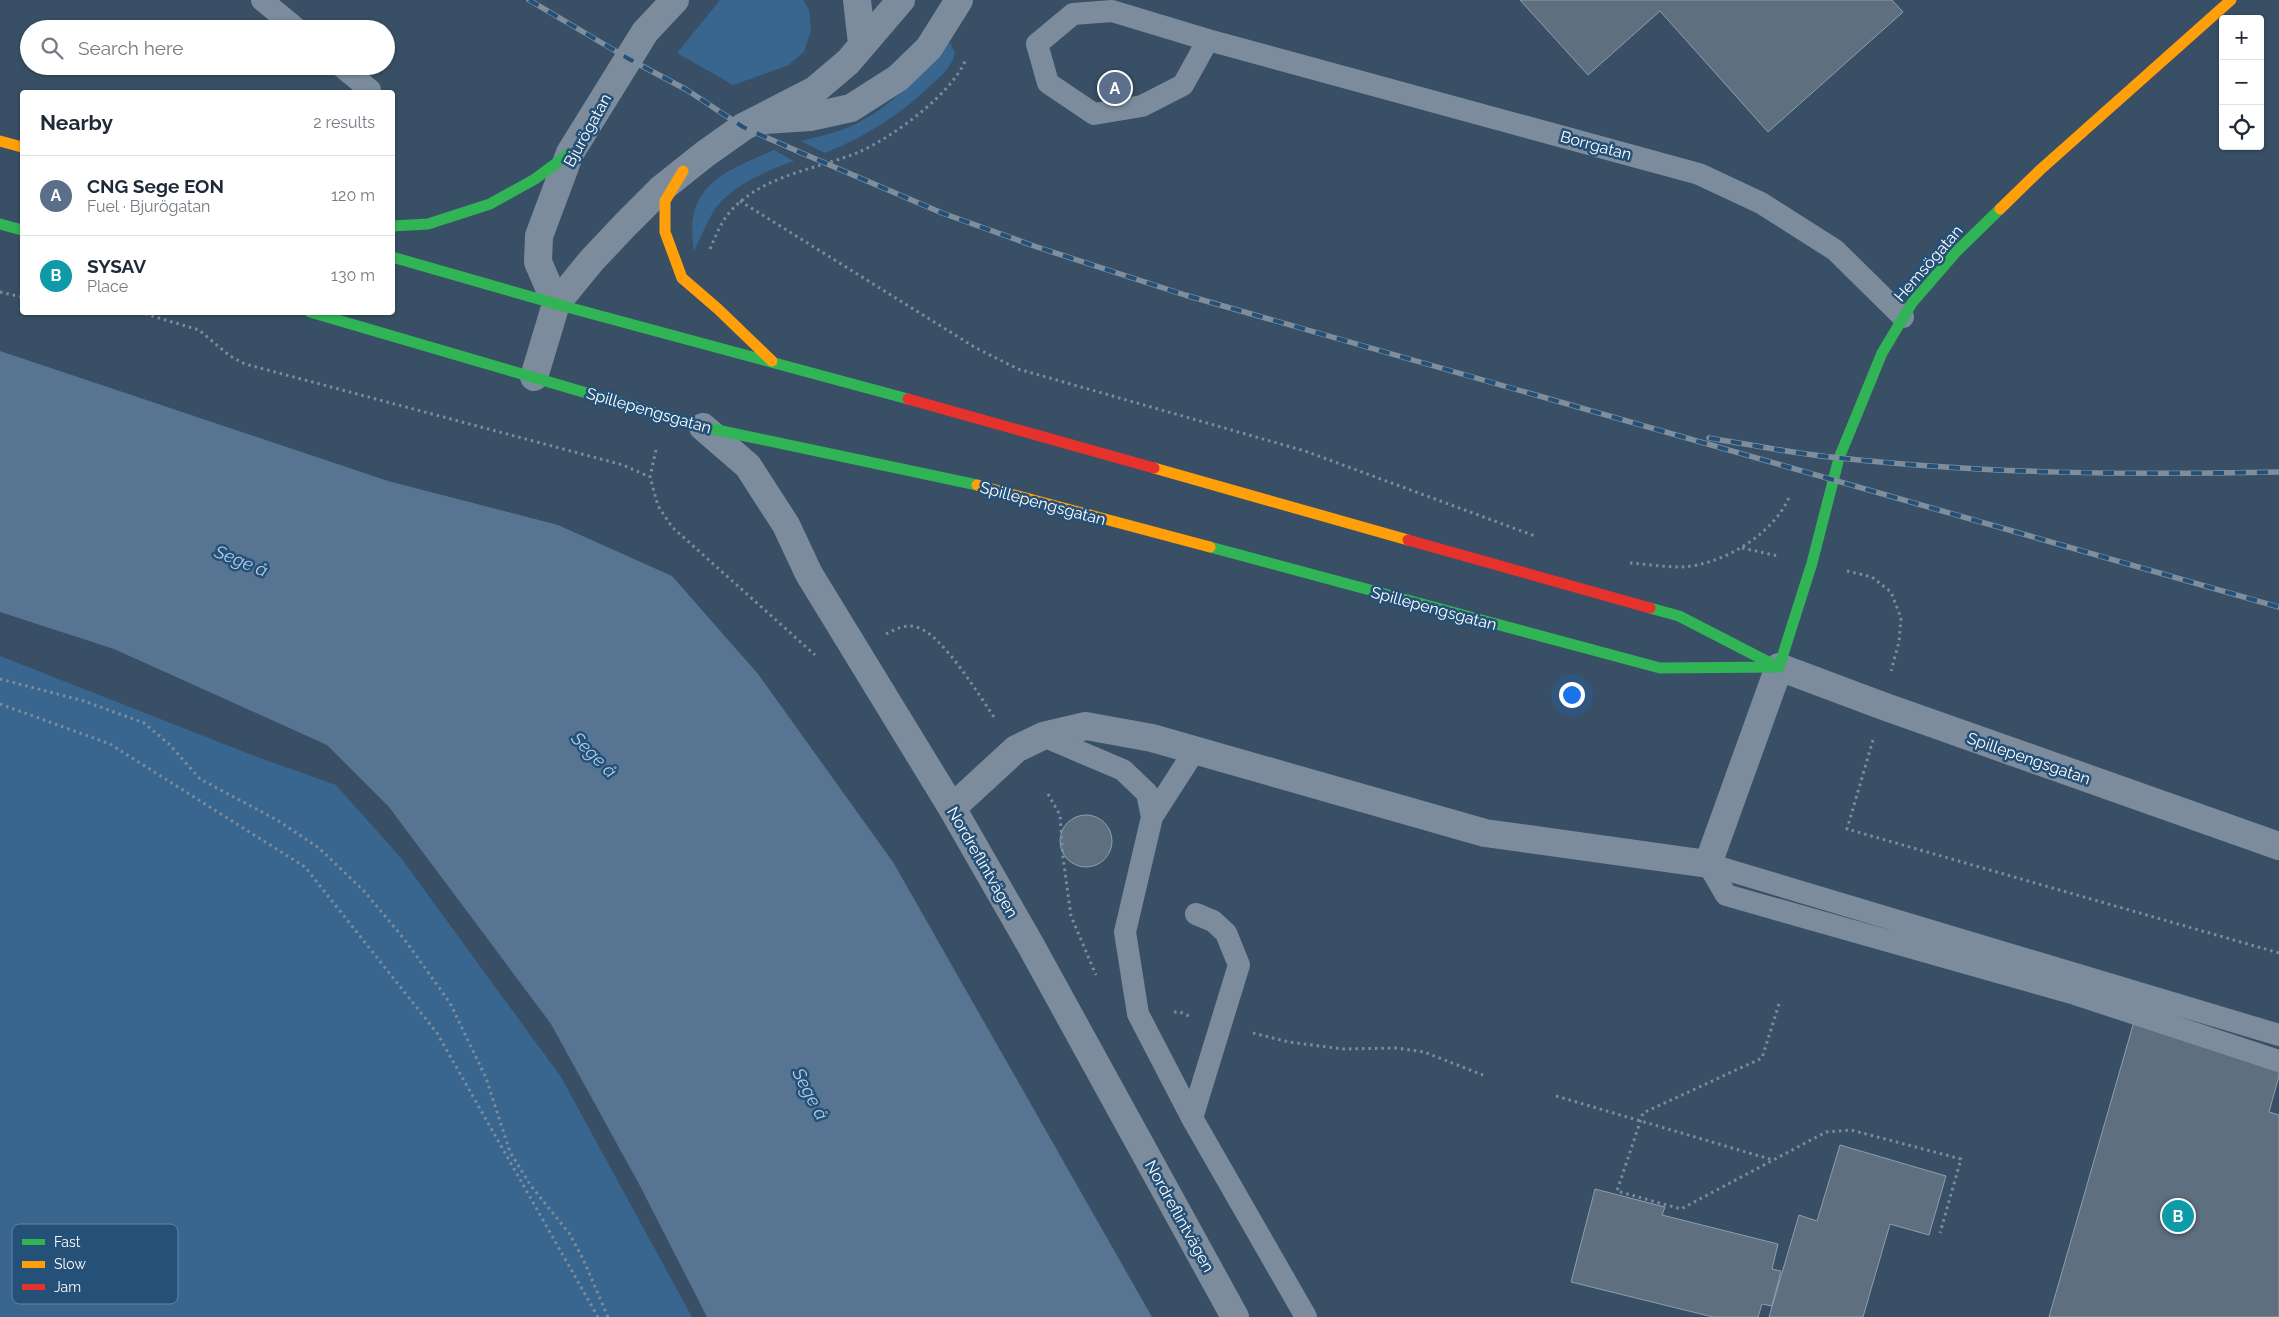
<!DOCTYPE html>
<meta charset="utf-8">
<style>
:root{--surface:#fff;--page:#f2f2f3;--text:#1f2937;--muted:#747a83;--line:#e0e1e3;--accent:#7c3aed}
body{margin:0;font-family:Raleway,sans-serif;background:var(--page);color:var(--text)}
.controls{position:absolute;right:15px;top:15px;display:grid;overflow:hidden;border-radius:5px;box-shadow:0 1px 4px #0004}
.controls button{width:45px;height:45px;display:grid;place-items:center;padding:0;border:0;border-bottom:1px solid var(--line);background:var(--surface);color:var(--text);font:25px sans-serif}
.you{position:absolute;left:1571px;top:694px;width:18px;height:18px;margin:-12px;border:4px solid #fff;border-radius:50%;background:#1a73e8;box-shadow:0 0 0 8px #1a73e833}
.badge{display:grid;place-items:center;width:32px;height:32px;border-radius:50%;background:var(--accent);color:#fff;font-size:16px;font-weight:700}
.pin{position:absolute;translate:-50% -50%;border:2px solid #fff;box-shadow:0 1px 5px #0006}
.list{margin:0;padding:0;list-style:none}
h2{display:flex;justify-content:space-between;align-items:center;height:65px;margin:0;padding:0 20px;font-size:21px}
h2 small{font-size:16px;font-weight:400;color:var(--muted)}
.list li{display:grid;grid-template-columns:32px 1fr auto;gap:15px;align-items:center;box-sizing:border-box;height:80px;padding:0 20px;border-top:1px solid var(--line)}
.list b{display:block;font-size:19px;white-space:nowrap}
.list p{margin:0;font-size:16px;white-space:nowrap;color:var(--muted)}
.list em{font-size:16px;font-style:normal;color:var(--muted)}
.icon{flex:none;width:28px;height:28px;fill:none;stroke:currentColor;stroke-width:2;stroke-linecap:round;stroke-linejoin:round}
.map{position:relative;flex:none;width:2279px;height:1317px;overflow:hidden}
.search{position:absolute;background:var(--surface);box-shadow:0 1px 4px #0004;left:20px;top:20px;width:375px;height:55px;display:flex;align-items:center;gap:12px;box-sizing:border-box;padding:0 18px;border-radius:28px;color:var(--muted);font-size:19px}
.panel{position:absolute;background:var(--surface);box-shadow:0 1px 4px #0004;left:20px;top:90px;width:375px;height:225px;border-radius:5px}
.map>svg:first-child{display:block}
</style>
<div class="map">
<svg width="2279" height="1317" viewBox="0 0 2279 1317">
<rect width="100%" height="100%" fill="#384f65"/>
<path fill="#38668f" d="M 720,0 L 803,0 L 809,10 L 811,30 L 804,52 L 787,66 L 733,85 L 677,53 Z
M 950,42 L 955,53 C 952,67 940,77 930,86 C 898,116 865,137 825,153 L 801,141 C 817,137 834,133 849,127 C 890,109 922,74 950,42 Z
M 774,150 L 794,161 C 766,171 730,186 713,212 C 706,225 700,238 694,251 C 683,186 723,172 774,150 Z
M 0,656 L 252,755 L 336,785 L 401,858 L 561,1077 L 692,1317 L 0,1317 Z"/>
<path fill="#577592" d="M 0,351 L 388,481 L 558,525 L 672,576 L 758,674 L 893,862 L 1152,1317 L 707,1317 L 639,1184 L 551,1024 L 389,807 L 327,745 L 114,649 L 0,612 Z"/>
<path fill="#5e6f80" stroke="#8f9eab" d="M 1520,0 L 1892,0 L 1903,12 L 1768,132 L 1660,11 L 1588,75 Z
M1060 841a26 26 0 1 1 52 0a26 26 0 1 1-52 0Z
M 2135,1018 L 2279,1063 L 2279,1076 L 2269,1112 L 2279,1115 L 2279,1317 L 2049,1317 Z
M 1840,1145 L 1946,1176 L 1929,1235 L 1890,1224 L 1863,1317 L 1769,1317 L 1799,1215 L 1817,1221 Z
M 1595,1189 L 1665,1207 L 1662,1215 L 1778,1244 L 1772,1269 L 1781,1271 L 1772,1306 L 1762,1304 L 1758,1317 L 1713,1317 L 1571,1282 Z"/>
<g fill="none" stroke-linecap="round" stroke-linejoin="round">
<path stroke="#7c8c9c" stroke-width="3" stroke-dasharray="2.5 4" stroke-linecap="butt" d="M 740,201 L 976,348 L 1018,369 L 1305,451 L 1535,536
M 710,249 C 718,230 724,215 740,202 C 772,174 820,168 859,152 C 893,137 952,94 966,59
M 0,292 L 22,297
M 139,312 L 199,330 L 230,356 L 245,364 L 623,465 L 650,477
M 656,450 L 650,477 L 658,506 L 672,527 L 815,655
M 1742,548 L 1778,556
M 1630,563 C 1646,564 1663,567 1680,567 C 1721,566 1775,534 1790,495
M 1847,571 L 1872,577 L 1891,592 L 1901,618 L 1899,642 L 1891,671
M 886,634 C 896,629 905,624 916,627 C 942,633 980,697 996,720
M 0,679 L 84,701 L 144,723 L 169,744 L 200,779 L 277,820 L 319,848 L 364,891 L 405,940 L 450,1003 L 486,1078 L 510,1152 L 531,1186 L 569,1233 L 583,1259 L 608,1317
M 0,704 L 110,744 L 305,867 L 437,1033 L 598,1317
M 1873,740 L 1847,829 L 2279,953
M 1048,794 L 1060,815 L 1063,857 L 1071,916 L 1096,975
M 1779,1004 L 1762,1058 L 1643,1113 L 1617,1191 L 1681,1209 L 1826,1132 L 1851,1130 L 1961,1159 L 1940,1233
M 1174,1012 L 1180,1012 L 1189,1016
M 1253,1033 L 1289,1042 L 1343,1049 L 1397,1048 L 1424,1052 L 1483,1075
M 1556,1096 L 1773,1160"/>
<path stroke="#7c8c9c" stroke-width="22" d="M 262,0 L 297,29
M 1208,40 L 1183,85 L 1142,106 L 1094,114 L 1048,83 L 1037,44 L 1073,14 L 1112,11 L 1208,40 L 1699,174 L 1761,203 L 1835,250 L 1903,317
M 341,66 L 370,90
M 1043,736 L 1123,770 L 1147,793 L 1152,817 L 1125,932 L 1138,1014 L 1192,1118 L 1306,1317
M 1152,817 L 1195,750
M 1708,864 L 1726,895 L 2075,994 L 2279,1061
M 1708,864 L 2279,1035
M 1192,1118 L 1239,965 L 1226,933 L 1213,921 L 1196,914"/>
<path stroke="#7c8c9c" stroke-width="28" d="M 857,0 L 862,44
M 765,120 L 810,117 L 851,108 L 898,78 L 929,48 L 959,0
M 556,304 L 538,262 L 539,236 L 570,153 L 645,32 L 675,0
M 534,377 L 556,304 L 592,260 L 626,224 L 661,189 L 705,154 L 743,127 L 815,90 L 848,62 L 901,0
M 703,427 L 748,466 L 786,525 L 809,574 L 952,808 L 1030,944 L 1235,1317
M 952,808 L 1016,749 L 1043,736 L 1086,726 L 1152,738 L 1485,833 L 1708,864 L 1779,667 L 1883,706 L 2279,846"/>
<path stroke="#30b455" stroke-width="11" d="M 0,224 L 22,230
M 392,226 L 428,224 L 490,204 L 535,179 L 570,153
M 392,257 L 556,304 L 908,399
M 310,312 L 703,427 L 977,485
M 1210,547 L 1660,668 L 1779,667
M 1650,608 L 1679,616 L 1776,666
M 1779,667 L 1812,563 L 1839,458 L 1882,353 L 1912,303 L 1957,251 L 2000,209"/>
<path stroke="#ff9f0a" stroke-width="11" d="M 0,141 L 22,147
M 683,171 L 665,201 L 665,232 L 682,278 L 718,309 L 772,361
M 2000,209 L 2040,170 L 2231,0
M 1154,468 L 1408,540
M 977,485 L 1210,547"/>
<path stroke="#e5322d" stroke-width="11" d="M 908,399 L 1154,468
M 1408,540 L 1650,608"/>
<g stroke="#7e8e9c" stroke-width="5.5">
<path id="rail" d="M 529,0 L 629,59 L 687,90 L 743,127 L 797,151 L 942,213 L 1037,247 L 1185,295 L 2279,607
M 1709,438 C 1753,445 1796,454 1840,458 C 1986,474 2133,475 2279,472"/>
</g>
<use href="#rail" stroke="#255078" stroke-width="4" stroke-dasharray="11" stroke-linecap="butt"/>
</g>
<g text-anchor="middle" stroke-width="5" stroke-linejoin="round" paint-order="stroke">
<g font-size="16" fill="#fff" stroke="#255078">
<text transform="translate(587 130) rotate(-61)" y="6">Bjurögatan</text>
<text transform="translate(1596 145) rotate(15)" y="6">Borrgatan</text>
<text transform="translate(1928 263) rotate(-49)" y="6">Hemsögatan</text>
<text transform="translate(649 410) rotate(16)" y="6">Spillepengsgatan</text>
<text transform="translate(1043 503) rotate(15)" y="6">Spillepengsgatan</text>
<text transform="translate(1434 608) rotate(15)" y="6">Spillepengsgatan</text>
<text transform="translate(2029 758) rotate(19)" y="6">Spillepengsgatan</text>
<text transform="translate(983 862) rotate(60)" y="6">Nordreflintvägen</text>
<text transform="translate(1180 1216) rotate(61)" y="6">Nordreflintvägen</text>
</g>
<g font-size="18" font-style="italic" fill="#b1d0eb" stroke="#255078">
<text transform="translate(241 561) rotate(22)" y="6">Sege å</text>
<text transform="translate(594 755) rotate(45)" y="6">Sege å</text>
<text transform="translate(810 1094) rotate(62)" y="6">Sege å</text>
</g>
</g>
<rect x="12" y="1224" width="166" height="80" rx="8" fill="#255078" stroke="#6684a0" stroke-width="1"/>
<rect x="22" y="1239" width="23" height="6" fill="#30b455"/>
<rect x="22" y="1261" width="23" height="7" fill="#ff9f0a"/>
<rect x="22" y="1284" width="23" height="6" fill="#e5322d"/>
<g font-size="14" fill="#fff">
<text x="54" y="1247">Fast</text>
<text x="54" y="1269">Slow</text>
<text x="54" y="1292">Jam</text>
</g>
</svg>
<div class="controls">
<button>+</button>
<button>−</button>
<button><svg class="icon" aria-label="locate" viewBox="0 0 24 24"><circle cx="12" cy="12" r="6"/><path d="M12 2v4M12 18v4M2 12h4M18 12h4"/></svg></button>
</div>
<div class="you"></div>
<div class="pin badge" style="left:1115px;top:88px;background:#5c6f8a">A</div>
<div class="pin badge" style="left:2178px;top:1216px;background:#0f9aa8">B</div>
<div class="search"><svg class="icon" aria-label="search" viewBox="0 0 24 24"><circle cx="10" cy="10" r="6"/><path d="M15 15l6 6"/></svg>Search here</div>
<section class="panel">
<h2>Nearby<small>2 results</small></h2>
<ul class="list">
<li><span class="badge" style="background:#5c6f8a">A</span><div><b>CNG Sege EON</b><p>Fuel · Bjurögatan</p></div><em>120 m</em></li>
<li><span class="badge" style="background:#0f9aa8">B</span><div><b>SYSAV</b><p>Place</p></div><em>130 m</em></li>
</ul>
</section>
</div>
